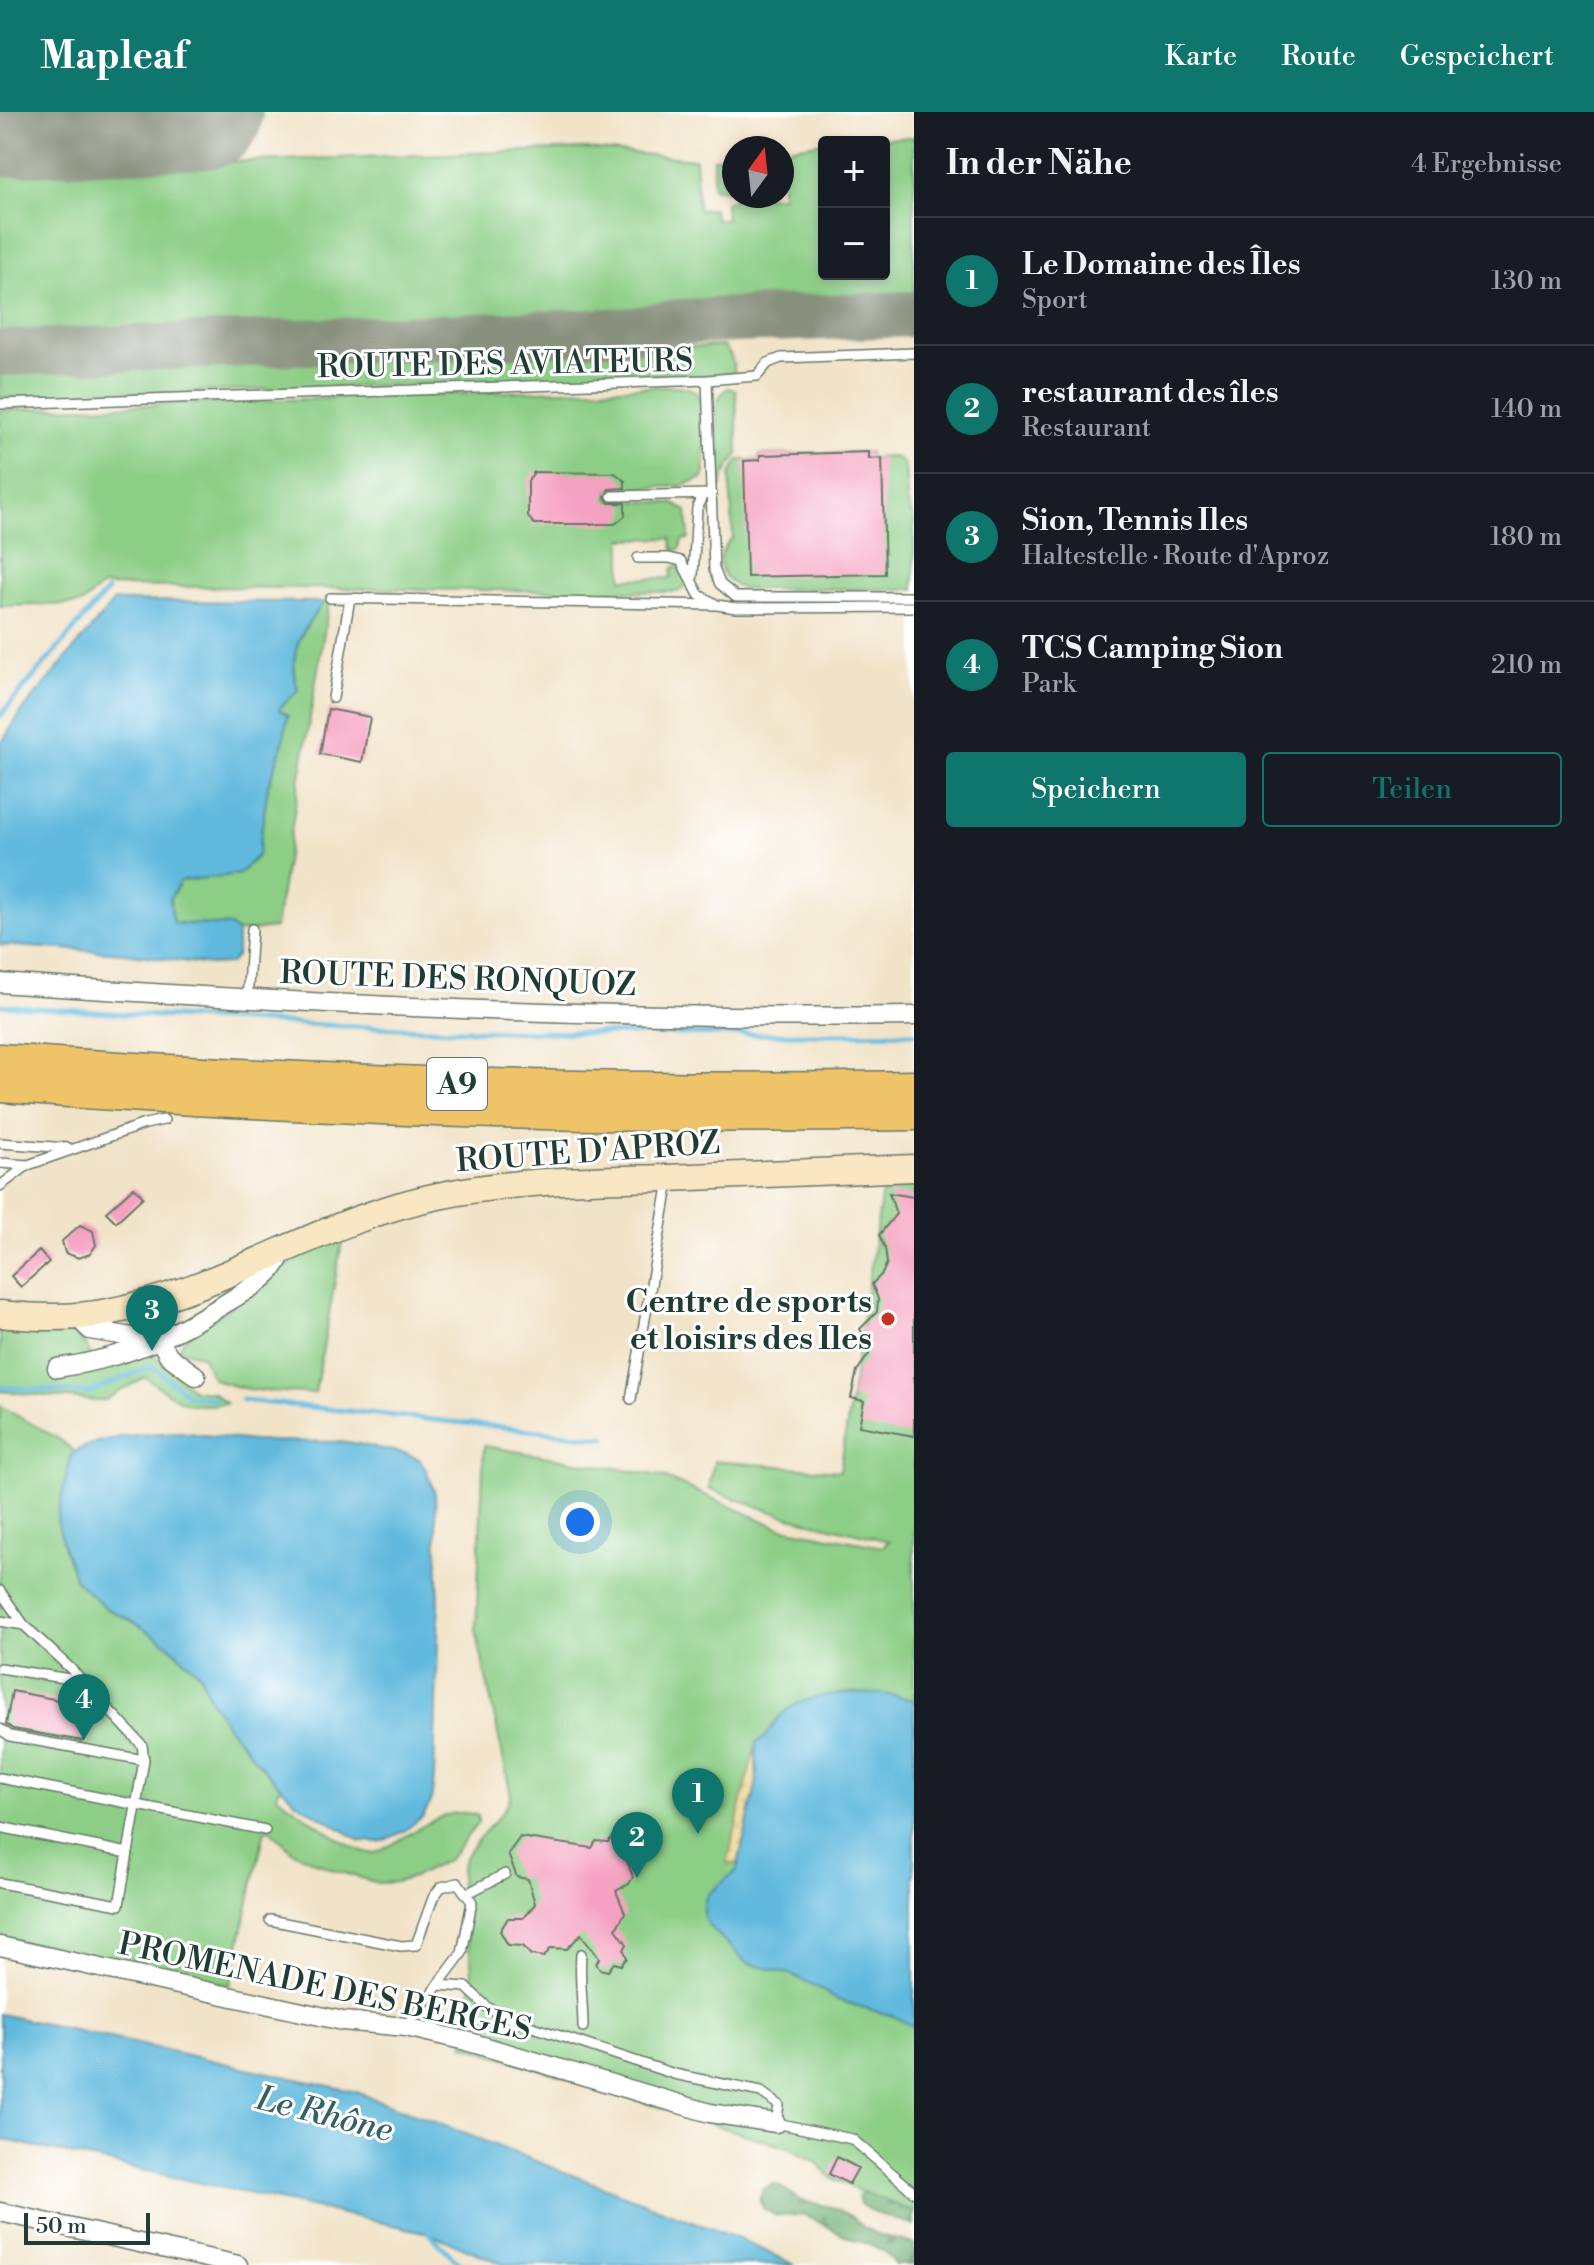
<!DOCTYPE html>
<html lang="de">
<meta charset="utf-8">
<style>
:root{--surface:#171b24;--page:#242831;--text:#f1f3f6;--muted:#9ea1a6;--line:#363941;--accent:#0f766e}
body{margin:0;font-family:"Libre Bodoni",serif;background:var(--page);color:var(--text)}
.controls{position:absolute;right:24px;top:24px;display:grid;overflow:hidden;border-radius:8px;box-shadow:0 4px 12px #0003}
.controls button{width:72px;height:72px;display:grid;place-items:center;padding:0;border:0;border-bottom:2px solid var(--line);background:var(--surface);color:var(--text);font:40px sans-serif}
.compass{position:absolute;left:722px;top:24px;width:72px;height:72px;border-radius:50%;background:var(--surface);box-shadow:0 4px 12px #0003;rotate:15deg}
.scale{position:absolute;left:24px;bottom:20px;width:126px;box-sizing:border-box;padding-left:8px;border:4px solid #1f3d34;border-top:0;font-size:22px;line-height:28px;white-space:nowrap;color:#1f3d34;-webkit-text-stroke:6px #fff;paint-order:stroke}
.you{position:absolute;left:580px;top:1410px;width:28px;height:28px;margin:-20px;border:6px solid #fff;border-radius:50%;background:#1a73e8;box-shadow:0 0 0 12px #1a73e833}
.badge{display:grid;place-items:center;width:52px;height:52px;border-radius:50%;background:var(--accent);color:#fff;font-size:26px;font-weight:700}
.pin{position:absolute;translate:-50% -66px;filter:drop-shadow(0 2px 4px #0008)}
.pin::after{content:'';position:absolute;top:42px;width:28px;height:24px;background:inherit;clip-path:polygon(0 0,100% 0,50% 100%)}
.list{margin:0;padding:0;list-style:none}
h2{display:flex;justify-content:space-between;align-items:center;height:104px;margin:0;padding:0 32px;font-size:34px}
h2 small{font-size:26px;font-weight:400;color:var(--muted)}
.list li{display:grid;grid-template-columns:52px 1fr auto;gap:24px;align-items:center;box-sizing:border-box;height:128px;padding:0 32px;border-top:2px solid var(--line)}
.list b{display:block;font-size:30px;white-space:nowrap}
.list p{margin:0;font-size:26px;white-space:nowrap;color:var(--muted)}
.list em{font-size:26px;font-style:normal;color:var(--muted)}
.actions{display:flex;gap:16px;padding:24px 32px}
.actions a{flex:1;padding:18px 0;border:2px solid var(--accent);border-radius:8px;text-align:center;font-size:28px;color:var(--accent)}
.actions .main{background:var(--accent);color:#fff}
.map{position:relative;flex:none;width:914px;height:2153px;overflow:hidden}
header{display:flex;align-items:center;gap:48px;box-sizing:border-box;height:112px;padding:0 40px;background:var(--accent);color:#fff}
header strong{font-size:38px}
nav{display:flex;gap:44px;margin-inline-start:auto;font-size:28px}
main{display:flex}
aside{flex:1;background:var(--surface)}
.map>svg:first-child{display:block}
</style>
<header>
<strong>Mapleaf</strong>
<nav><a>Karte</a><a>Route</a><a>Gespeichert</a></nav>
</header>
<main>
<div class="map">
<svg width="914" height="2153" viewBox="0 0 914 2153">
<defs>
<pattern id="forest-firs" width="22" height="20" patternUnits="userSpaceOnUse" patternTransform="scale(2)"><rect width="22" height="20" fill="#71b173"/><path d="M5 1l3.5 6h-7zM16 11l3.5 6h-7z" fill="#5c915f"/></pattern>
<pattern id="sand-dots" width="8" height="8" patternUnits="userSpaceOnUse" patternTransform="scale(2)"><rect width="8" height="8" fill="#eeda9e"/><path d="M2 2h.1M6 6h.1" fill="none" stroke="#ccbc89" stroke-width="1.8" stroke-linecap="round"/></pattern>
</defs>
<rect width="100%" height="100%" fill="#fff"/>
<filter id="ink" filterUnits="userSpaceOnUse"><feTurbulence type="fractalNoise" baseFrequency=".0125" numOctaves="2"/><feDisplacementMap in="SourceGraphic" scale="16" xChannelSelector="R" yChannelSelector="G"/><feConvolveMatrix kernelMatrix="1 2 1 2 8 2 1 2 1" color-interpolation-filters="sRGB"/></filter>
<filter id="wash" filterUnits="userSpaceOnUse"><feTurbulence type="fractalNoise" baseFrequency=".006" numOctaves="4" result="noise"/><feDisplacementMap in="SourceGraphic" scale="32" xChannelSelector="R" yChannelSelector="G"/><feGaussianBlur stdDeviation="1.8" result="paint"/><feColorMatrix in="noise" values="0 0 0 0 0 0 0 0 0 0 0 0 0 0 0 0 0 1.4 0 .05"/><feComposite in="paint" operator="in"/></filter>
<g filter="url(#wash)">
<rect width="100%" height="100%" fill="#f1e3c8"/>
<path fill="#8cce86" stroke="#56865d" stroke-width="2" d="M 914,25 L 914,188 L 0,222 L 0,58 L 587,37 L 695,47 L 698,98 L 713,97 L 716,108 L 726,107 L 725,90 L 733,89 L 733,79 L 713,76 L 713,46 L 734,45 L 734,84 L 782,84 L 782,37 L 824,30 L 824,162 L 884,162 L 884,30 L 826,30 Z
M 723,234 L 731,244 L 735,262 L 0,286 L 0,261 Z
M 676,274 C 682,275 689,275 694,279 C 708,291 704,342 705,360 L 703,366 L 681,374 L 609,377 L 609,388 L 672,391 L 687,399 L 689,427 L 682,428 L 680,437 L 673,438 L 671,426 L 622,427 L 622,467 L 671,466 L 672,457 L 676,454 L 680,455 L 687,468 L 684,476 L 677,480 L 102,474 L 81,492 L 0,494 L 0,298 Z
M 727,276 L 736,278 L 738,342 L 723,365 L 721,375 L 719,376 L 716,298 L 718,287 Z
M 869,340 L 869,346 L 895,345 L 905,353 L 907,389 L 914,408 L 914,477 L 742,477 C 718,465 712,446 733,426 L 730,363 L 739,348 L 759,348 L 760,343 Z
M 324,490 L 329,490 L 275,816 L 237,820 L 230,814 L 173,811 L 170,786 L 181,769 L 239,762 L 258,743 L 268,674 L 283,631 L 279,597 L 297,578 C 287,539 301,520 324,490 Z
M 914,1064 L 914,2100 L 881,2089 L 831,2066 L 816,2050 L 791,2037 L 464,1933 C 466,1910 471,1887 472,1865 C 473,1835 454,1779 462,1753 C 471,1726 503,1709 511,1683 L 476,1518 L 484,1334 L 661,1364 L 778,1415 L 882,1435 L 889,1429 L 782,1403 L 709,1377 L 714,1349 L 840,1359 L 884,1066 Z
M 343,1124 L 315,1281 C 280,1280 243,1281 212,1266 L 203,1245 L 180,1237 L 183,1228 L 199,1216 L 314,1136 Z
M 0,1213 C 28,1215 67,1209 86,1234 C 90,1241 93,1250 97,1257 L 152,1242 L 193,1278 L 212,1280 L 226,1291 C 184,1298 178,1288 145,1265 L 105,1288 L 97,1289 L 0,1279 Z
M 0,1294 L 59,1327 L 75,1340 L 71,1343 L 57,1406 L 64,1437 L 76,1469 L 107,1497 L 130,1508 L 168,1532 L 200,1562 L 209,1585 L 228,1615 L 281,1675 L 277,1679 L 277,1684 C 296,1697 354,1742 372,1741 C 378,1741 384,1737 389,1734 C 416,1720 447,1691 478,1704 L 478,1711 L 449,1747 L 414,1765 L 396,1770 L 378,1771 L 333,1758 L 293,1740 L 269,1717 L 265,1718 L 230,1873 L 0,1825 Z"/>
<path fill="url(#forest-firs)" stroke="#487754" stroke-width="2" d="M 772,2072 L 780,2074 L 799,2088 L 835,2096 L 854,2106 L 864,2116 L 880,2123 L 914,2132 L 914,2153 L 896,2153 L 885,2140 L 870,2132 L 854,2128 L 805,2103 L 776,2104 L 764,2097 L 759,2088 L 764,2077 Z
M 863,2080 L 914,2100 L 914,2114 C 896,2105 875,2104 860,2092 L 858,2085 Z"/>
<path fill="url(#sand-dots)" stroke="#868c69" stroke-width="2" d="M 755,1635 L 757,1669 L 738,1752 L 727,1751 Z"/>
<path fill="#60b9dd" stroke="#407b88" stroke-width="2" d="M 114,489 L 324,490 C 301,520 287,539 298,578 L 279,597 L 288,603 L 283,631 L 268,674 L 258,743 L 239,762 L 181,769 L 170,786 L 173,811 L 230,814 L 237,820 L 237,843 L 230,852 L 210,853 L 124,841 L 0,833 L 0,633 L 22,599 Z
M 180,1320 L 253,1329 L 348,1330 L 408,1342 L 419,1347 L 426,1357 L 435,1382 L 439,1491 L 434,1666 L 431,1690 L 423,1704 L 403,1720 L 380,1730 L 361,1729 L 296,1690 L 267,1661 L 228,1615 L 209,1585 L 200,1562 L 168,1532 L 130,1508 L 107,1497 L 76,1469 L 64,1437 L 57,1406 L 71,1343 C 95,1323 149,1322 180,1320 Z
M 851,1581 L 886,1582 L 914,1588 L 914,1915 L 893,1904 L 834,1887 L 821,1877 L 793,1863 L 747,1851 L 710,1815 L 704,1806 L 704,1792 L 707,1783 L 737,1758 L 757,1669 L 756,1630 C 771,1626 770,1614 780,1604 C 798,1585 826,1583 851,1581 Z
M 0,1902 L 357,1980 L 741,2128 L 795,2153 L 505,2153 L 429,2121 L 0,2027 Z"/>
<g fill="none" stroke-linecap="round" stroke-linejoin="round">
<path stroke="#60b9dd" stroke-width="5" d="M 0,604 L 107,479
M 0,893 C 304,917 609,926 914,921
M 0,1275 L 88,1281 L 152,1254 L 188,1283 L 215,1287
M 242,1288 L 606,1326
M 428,2115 L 429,2121 L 461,2153"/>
<path stroke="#88907e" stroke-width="46" d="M 0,241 L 635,218 L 677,210 L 914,202"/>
<path stroke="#88907e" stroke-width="114" d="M 0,8 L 206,0"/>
</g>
<g id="blocks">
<path fill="#f5a1c1" d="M 869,340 L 869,347 L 882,346 L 885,462 L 747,465 L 744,349 L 760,348 L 760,343 Z
M 534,360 L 615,361 L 625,369 L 625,376 L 609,377 L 605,385 L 609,391 L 625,391 L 625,404 L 615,412 L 534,412 L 528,405 L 528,369 Z
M 328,597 L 370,605 L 362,650 L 320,642 Z
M 134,1075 L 143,1085 L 116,1110 L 106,1100 Z
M 889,1081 L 914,1085 L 914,1324 L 859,1314 L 864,1289 L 851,1286 L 857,1259 L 869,1242 L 868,1230 L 860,1217 L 877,1200 L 878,1187 L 872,1172 L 882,1162 L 887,1151 L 885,1136 L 879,1123 L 896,1102 Z
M 80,1113 L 93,1119 L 96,1133 L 90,1142 L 79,1146 L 65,1141 L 62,1129 Z
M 39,1139 L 49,1150 L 21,1175 L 11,1164 Z
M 12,1579 L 90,1594 L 83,1629 L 13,1617 L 6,1612 Z
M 630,1715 L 641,1715 L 646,1725 L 638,1736 L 621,1733 L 633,1765 L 629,1772 L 616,1779 L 625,1801 L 616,1817 L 627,1832 L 624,1838 L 627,1846 L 621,1853 L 614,1851 L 608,1859 L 600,1857 L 596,1852 L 599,1846 L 581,1822 L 567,1837 L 551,1836 L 544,1845 L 531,1843 L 523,1834 L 508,1833 L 500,1819 L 508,1806 L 523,1806 L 535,1792 L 528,1767 L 517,1765 L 508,1742 L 520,1725 L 592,1736 L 596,1729 L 608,1730 L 616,1720 L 620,1729 Z
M 837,2045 L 858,2056 L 849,2072 L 829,2062 Z"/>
</g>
</g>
<g filter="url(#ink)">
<use href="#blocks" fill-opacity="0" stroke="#687768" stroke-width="2"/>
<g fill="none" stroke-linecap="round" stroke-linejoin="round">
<g stroke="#687768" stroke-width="12">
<path id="lane" d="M 707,268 L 757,264 L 768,251 L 781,246 L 914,241
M 0,292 L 707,268 L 714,457 L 720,472 L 736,485 L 914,485
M 612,384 L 712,382
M 638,446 L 669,446 L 681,449 L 699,483 L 714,491
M 693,464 L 697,396 L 703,382
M 330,486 L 717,493 L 736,496 L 914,495
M 333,586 L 350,486
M 247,888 L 252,817
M 0,1031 L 68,1036
M 0,1051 L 28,1053
M 0,1074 L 28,1053 L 145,1012 L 164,1008
M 631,1287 L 669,1069
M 0,1479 L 24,1513 L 72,1558 L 142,1633 L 144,1648 L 119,1793 L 0,1771
M 0,1509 L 24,1513
M 0,1556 L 82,1569
M 0,1617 L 10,1624 L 144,1648
M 0,1666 L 265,1718
M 0,1715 L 128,1741
M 466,1782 L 505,1762
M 270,1808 L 401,1834 L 416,1833 L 433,1786 L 441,1775 L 458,1771 L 472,1790 L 462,1841 L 438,1873
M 581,1842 C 579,1867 583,1890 583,1915
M 406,1915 L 438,1873 L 466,1875 L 487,1895 L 512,1908 L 674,1962 L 761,1980 L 779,1993 L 776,2011 L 852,2027 L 914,2080"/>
</g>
<g stroke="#687768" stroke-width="21">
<path id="street" d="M 0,871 C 304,892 609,908 914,904
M 80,1203 L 84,1212 L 90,1218 L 157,1229
M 160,1229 L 169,1244 L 196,1264
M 57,1256 C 127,1246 172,1225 231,1188 C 252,1175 276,1163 283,1137
M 0,1834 L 343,1909 L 406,1915 L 466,1929 L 710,2001 L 776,2011
M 0,2100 L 238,2153"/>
</g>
<g stroke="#687768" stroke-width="29">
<path id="secondary" d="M 0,1202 C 36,1206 73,1207 108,1200 C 223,1178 323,1107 438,1084 C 513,1068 590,1068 667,1066 C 749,1063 832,1059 914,1056"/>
</g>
<g stroke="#687768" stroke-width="35">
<path id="highway" d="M 0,948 C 304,970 609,981 914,975
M 0,974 C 304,997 609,1008 914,1002"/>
</g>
<use href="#lane" stroke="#fff" stroke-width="9"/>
<use href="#street" stroke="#fff" stroke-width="18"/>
<use href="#secondary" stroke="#f9e7c3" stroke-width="26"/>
<use href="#highway" stroke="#efc469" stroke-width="32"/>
</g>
</g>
<circle fill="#c8321e" stroke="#fff" stroke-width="3" cx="888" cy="1207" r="8"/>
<g text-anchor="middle" stroke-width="6" stroke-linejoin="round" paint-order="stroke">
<rect fill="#fff" stroke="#627771" stroke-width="2" x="427" y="946" width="60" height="52" rx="6"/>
<g font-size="30" font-weight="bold" fill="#1f3d34">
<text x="457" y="982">A9</text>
</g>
<g font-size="32" fill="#1f3d34" stroke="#fff">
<text transform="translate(505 251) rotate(-1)" y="11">ROUTE DES AVIATEURS</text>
<text transform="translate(458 866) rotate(2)" y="11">ROUTE DES RONQUOZ</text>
<text transform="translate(588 1039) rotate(-4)" y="11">ROUTE D'APROZ</text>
<text transform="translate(325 1874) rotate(12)" y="11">PROMENADE DES BERGES</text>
</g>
<g font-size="32" font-weight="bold" fill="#1f3d34" stroke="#fff" text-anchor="end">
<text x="872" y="1200">Centre de sports<tspan x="872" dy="37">et loisirs des Iles</tspan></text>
</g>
<g font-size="34" font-style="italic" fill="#326267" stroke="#fff">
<text transform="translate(325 2001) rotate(14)" y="12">Le Rhône</text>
</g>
</g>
</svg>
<div class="controls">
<button>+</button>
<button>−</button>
</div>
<svg class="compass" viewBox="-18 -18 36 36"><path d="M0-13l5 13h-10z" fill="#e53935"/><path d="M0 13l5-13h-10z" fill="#9ea1a6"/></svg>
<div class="scale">50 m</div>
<div class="you"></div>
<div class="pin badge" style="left:698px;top:1722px">1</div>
<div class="pin badge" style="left:637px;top:1766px">2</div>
<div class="pin badge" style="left:152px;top:1239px">3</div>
<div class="pin badge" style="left:84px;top:1628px">4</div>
</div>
<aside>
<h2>In der Nähe<small>4 Ergebnisse</small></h2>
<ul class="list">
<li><span class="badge">1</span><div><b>Le Domaine des Îles</b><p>Sport</p></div><em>130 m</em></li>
<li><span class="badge">2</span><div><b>restaurant des îles</b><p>Restaurant</p></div><em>140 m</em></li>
<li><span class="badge">3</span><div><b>Sion, Tennis Iles</b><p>Haltestelle · Route d'Aproz</p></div><em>180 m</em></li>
<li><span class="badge">4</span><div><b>TCS Camping Sion</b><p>Park</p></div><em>210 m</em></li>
</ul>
<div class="actions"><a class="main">Speichern</a><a>Teilen</a></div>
</aside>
</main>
